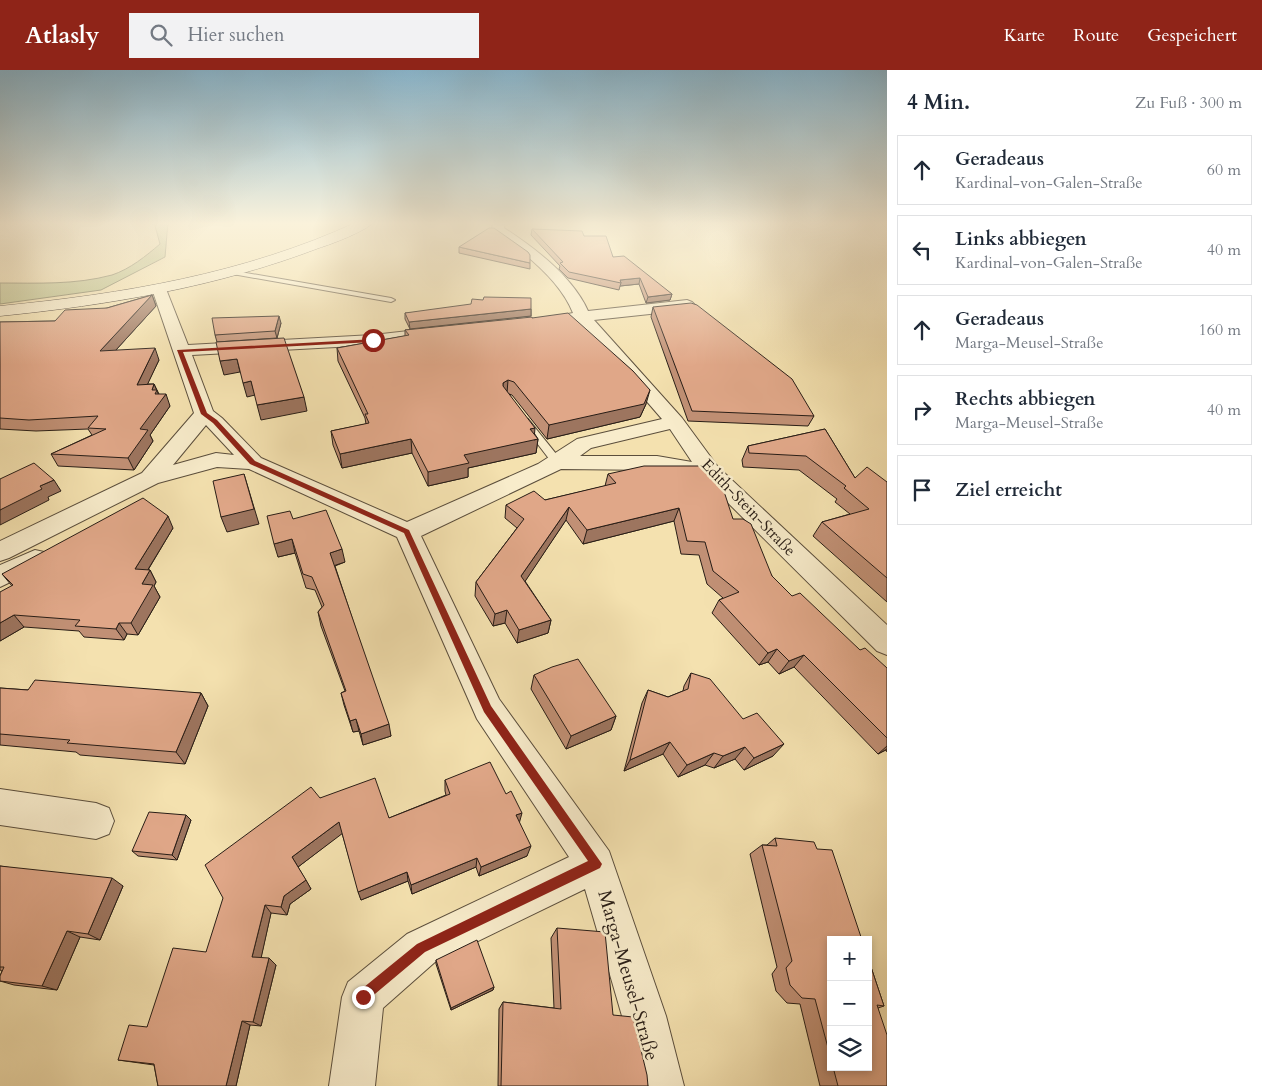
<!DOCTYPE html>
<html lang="de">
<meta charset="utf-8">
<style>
:root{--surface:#fff;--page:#f2f2f3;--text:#1f2937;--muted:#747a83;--line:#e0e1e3;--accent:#8f2418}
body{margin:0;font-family:Cardo,serif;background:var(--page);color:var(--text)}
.controls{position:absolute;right:15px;bottom:15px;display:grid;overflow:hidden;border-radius:0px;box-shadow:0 2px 8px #0003}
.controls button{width:45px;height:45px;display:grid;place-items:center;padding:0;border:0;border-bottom:1px solid var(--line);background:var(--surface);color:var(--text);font:25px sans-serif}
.stop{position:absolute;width:15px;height:15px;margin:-11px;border:4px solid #8f2418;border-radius:50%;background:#fff}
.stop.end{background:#8f2418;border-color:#fff;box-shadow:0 1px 5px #0008}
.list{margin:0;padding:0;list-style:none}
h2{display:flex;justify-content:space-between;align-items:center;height:65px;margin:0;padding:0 20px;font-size:21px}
h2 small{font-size:16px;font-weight:400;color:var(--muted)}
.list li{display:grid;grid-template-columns:32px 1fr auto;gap:15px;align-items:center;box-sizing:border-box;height:70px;margin:0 10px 10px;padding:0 10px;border:1px solid var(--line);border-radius:0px}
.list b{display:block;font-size:19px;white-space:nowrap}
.list p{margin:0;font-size:16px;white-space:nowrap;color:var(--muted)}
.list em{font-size:16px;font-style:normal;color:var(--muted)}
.icon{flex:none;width:28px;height:28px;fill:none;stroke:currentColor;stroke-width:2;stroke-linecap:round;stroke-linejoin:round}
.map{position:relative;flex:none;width:887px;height:1016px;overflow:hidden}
header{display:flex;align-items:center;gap:30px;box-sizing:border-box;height:70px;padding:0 25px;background:var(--accent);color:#fff}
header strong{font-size:24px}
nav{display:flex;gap:28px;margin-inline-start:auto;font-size:18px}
.search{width:350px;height:45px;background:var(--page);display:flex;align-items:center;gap:12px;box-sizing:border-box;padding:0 18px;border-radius:0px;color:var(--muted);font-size:19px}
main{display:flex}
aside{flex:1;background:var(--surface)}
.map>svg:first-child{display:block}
</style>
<header>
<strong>Atlasly</strong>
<div class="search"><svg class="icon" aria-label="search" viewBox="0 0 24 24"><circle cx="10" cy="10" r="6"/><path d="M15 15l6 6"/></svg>Hier suchen</div>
<nav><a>Karte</a><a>Route</a><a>Gespeichert</a></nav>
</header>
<main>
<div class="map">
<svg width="887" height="1016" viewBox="0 0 887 1016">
<rect width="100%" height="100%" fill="#f4e1af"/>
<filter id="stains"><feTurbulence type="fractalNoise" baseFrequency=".004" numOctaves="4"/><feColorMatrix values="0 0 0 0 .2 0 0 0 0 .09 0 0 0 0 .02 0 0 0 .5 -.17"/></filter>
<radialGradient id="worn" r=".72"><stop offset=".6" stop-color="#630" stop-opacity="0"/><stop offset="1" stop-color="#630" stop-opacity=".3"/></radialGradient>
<path fill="#bcc28a" stroke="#727050" d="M 154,152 L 168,152 L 165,187 L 101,220 L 0,234 L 0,213 C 37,213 75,215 112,205 C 130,199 146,186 160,174 Z"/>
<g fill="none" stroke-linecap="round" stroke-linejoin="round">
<g stroke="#5b4e3c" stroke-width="2">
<path id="lane" d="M 229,200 L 391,228 L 395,230 L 391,232 L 227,203 L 227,201 Z
M 525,348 L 528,349 L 561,390 L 562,392 L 561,394 L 553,394 L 520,351 Z"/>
</g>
<g stroke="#5b4e3c" stroke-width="2">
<path id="street" d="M 493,152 L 505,152 L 504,158 C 535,178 573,207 588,241 L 687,230 L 692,232 L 695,235 L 692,238 L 687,240 L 594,250 L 682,348 L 718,397 L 887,555 L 887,585 L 877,581 L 703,408 L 657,400 L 561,399 L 421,466 L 499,629 L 609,781 L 666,946 L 684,1016 L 638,1016 L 622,946 L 585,819 L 435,892 L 383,938 L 375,1016 L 329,1016 L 342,927 L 348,912 L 407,864 L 569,787 L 477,649 L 397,467 L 249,399 L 217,397 L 158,413 L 9,488 L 0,491 L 0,471 L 142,403 L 194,343 L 152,219 L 154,216 L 164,216 L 166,219 L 188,275 L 373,265 L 426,259 L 432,260 L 434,264 L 432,268 L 426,269 L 373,275 L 192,285 L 213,341 L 222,348 L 261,388 L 407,452 L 538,394 L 577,369 L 662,349 L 578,252 L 563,251 L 561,248 L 563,245 L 573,243 C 560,210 523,181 494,162 L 492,159 ZM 206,355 L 234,385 L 216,383 L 173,395 ZM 670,359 L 692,392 L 657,386 L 580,386 L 591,378 Z
M 35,480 L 44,482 L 48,489 L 44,496 L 0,517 L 0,495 Z
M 0,719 L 96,733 L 109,738 L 114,751 L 109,764 L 96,769 L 0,755 Z"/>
</g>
<g stroke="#281d16" stroke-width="1">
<path id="secondary" d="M 357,152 L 374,152 C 366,161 332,174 319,178 C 217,217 109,235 0,246 L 0,236 C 123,224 244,204 357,152 Z"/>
</g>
<use href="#lane" fill="#f8eccb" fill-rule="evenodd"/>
<use href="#street" fill="#f8eccb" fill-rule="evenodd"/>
<use href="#secondary" fill="#f8eccb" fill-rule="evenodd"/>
</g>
<path fill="#c19075" stroke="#281d16" d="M 532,159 L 584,166 L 613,187 L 672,224 L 670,230 L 646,233 L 639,214 L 620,216 L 619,220 L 568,208 L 559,199 L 560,196 L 531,165 Z
M 459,177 L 530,193 L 530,199 L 459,183 Z
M 152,225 L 156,236 L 116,280 L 159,290 L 147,314 L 154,314 L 159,324 L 170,336 L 150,365 L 153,371 L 134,400 L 58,396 L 51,384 L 92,365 L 88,359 L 36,361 L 0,359 L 0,252 L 55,251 L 107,238 Z
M 653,237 L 814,346 L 808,356 L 688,351 L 651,247 Z
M 531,239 L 531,246 L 410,259 L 405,249 L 405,243 Z
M 532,248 L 646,334 L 640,347 L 547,369 L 512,325 L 509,324 L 538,369 L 536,383 L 468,398 L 468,407 L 428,416 L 412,383 L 342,398 L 333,375 L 331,361 L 366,354 L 365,348 L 338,291 L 337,278 L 405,266 L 405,260 Z
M 281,253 L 277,268 L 217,272 L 215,265 Z
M 825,359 L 855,408 L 887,412 L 887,532 L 813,466 L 822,452 L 850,444 L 835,432 L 837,429 L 799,400 L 743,397 L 742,390 L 748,376 Z
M 608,404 L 733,449 L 772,506 L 792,526 L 860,580 L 887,598 L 887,682 L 886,680 L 878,684 L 794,597 L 779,604 L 768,592 L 759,595 L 712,543 L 719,530 L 723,528 L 707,514 L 699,485 L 681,484 L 674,451 L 583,474 L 566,450 L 525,511 L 551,550 L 548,563 L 517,573 L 505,553 L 493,556 L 475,526 L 476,512 L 517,458 L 505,448 L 506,435 L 545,430 L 605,416 Z
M 293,449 L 345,492 L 335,496 L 391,666 L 363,675 L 359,661 L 353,662 L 344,635 L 341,623 L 345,621 L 321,556 L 318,542 L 322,537 L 315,520 L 306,518 L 295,483 L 278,487 Z
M 173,458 L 148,500 L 150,500 L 156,512 L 154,516 L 160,527 L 138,565 L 127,564 L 124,570 L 84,567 L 79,561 L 24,557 L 0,571 L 12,516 L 2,504 Z
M 691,603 L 773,686 L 744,700 L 735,689 L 714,698 L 705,695 L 678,707 L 663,684 L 624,701 L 642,633 L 648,620 L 668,627 L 683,621 L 684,616 Z
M 534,605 L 616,646 L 611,660 L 566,679 L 531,619 Z
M 0,618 L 28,620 L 201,623 L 208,636 L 185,694 L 80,685 L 76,682 L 0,675 Z
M 445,710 L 519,752 L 527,786 L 479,806 L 476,797 L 412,824 L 408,811 L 361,830 L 342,763 L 298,797 L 311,819 L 290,834 L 287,845 L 271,843 L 261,887 L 276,895 L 261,956 L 250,955 L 236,1016 L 158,1016 L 154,995 L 118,990 L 147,957 L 206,882 L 320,728 L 389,748 L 446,725 L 445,721 Z
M 191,750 L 177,790 L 138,786 L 132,781 Z
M 775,768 L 831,870 L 831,997 L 868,997 L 868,888 L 884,936 L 878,938 L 887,1016 L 820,1016 L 800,934 L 787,933 L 776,921 L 772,904 L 777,897 L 750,784 L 762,775 L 767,775 Z
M 0,796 L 123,816 L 100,870 L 80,867 L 57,920 L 14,915 L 0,911 L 0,906 L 2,901 L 0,900 Z
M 557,858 L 613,945 L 648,1016 L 498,1016 L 499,939 L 503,932 L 554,938 L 551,868 Z
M 436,890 L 494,917 L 493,920 L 451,940 L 436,894 Z"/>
<path fill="#9d755f" stroke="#281d16" d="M 640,208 L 639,214 L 620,216 L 621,213 L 620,210 Z
M 672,224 L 670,230 L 646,233 L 648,227 Z
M 152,225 L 156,236 L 105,292 L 100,281 Z
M 531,239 L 531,246 L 410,259 L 409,252 Z
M 279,246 L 281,253 L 277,268 L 275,261 Z
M 155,278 L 159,290 L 142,326 L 137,315 Z
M 237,289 L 240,302 L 224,305 L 220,291 Z
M 508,310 L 507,323 L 502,329 L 503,313 Z
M 251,311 L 255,325 L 247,327 L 243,313 Z
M 154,314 L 161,330 L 166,324 L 170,336 L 150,365 L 153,371 L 134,400 L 128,388 L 140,359 L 152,320 Z
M 650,320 L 646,334 L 640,347 L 547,369 L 549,355 Z
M 304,327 L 307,341 L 261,350 L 257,335 Z
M 535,358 L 534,370 L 538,369 L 536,383 L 468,398 L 468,407 L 428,416 L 428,402 L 464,385 L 530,359 Z
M 411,369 L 412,383 L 342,398 L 340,384 Z
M 244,404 L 259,454 L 227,462 L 221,447 Z
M 54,410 L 61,421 L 48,427 L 49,430 L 0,455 L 0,440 L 40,416 Z
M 569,437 L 566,450 L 520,519 L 521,506 Z
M 679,438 L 674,451 L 583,474 L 587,460 Z
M 168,446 L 173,458 L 141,511 L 135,499 Z
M 292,469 L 295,483 L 278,487 L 274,474 Z
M 342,479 L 345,492 L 333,496 L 330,483 Z
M 150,500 L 156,512 L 154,516 L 160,527 L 138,565 L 131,553 L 142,514 Z
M 507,540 L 505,553 L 493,556 L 495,544 Z
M 14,545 L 24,557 L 0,571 L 0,553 Z
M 551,550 L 548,563 L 517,573 L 519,560 Z
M 119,553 L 127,564 L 124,570 L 116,559 Z
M 777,579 L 768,592 L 759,595 L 768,583 Z
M 804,585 L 794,597 L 779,604 L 789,591 Z
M 201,623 L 208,636 L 185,694 L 176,682 Z
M 616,646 L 611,660 L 566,679 L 571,666 Z
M 356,649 L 359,661 L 353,662 L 350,651 Z
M 389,654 L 391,666 L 363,675 L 361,664 Z
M 670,672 L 663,684 L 624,701 L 630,690 Z
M 784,674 L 773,686 L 744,700 L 754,688 Z
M 887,676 L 887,679 L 878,684 Z
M 745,677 L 735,689 L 714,698 L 723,686 Z
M 714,683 L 705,695 L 678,707 L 687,695 Z
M 522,743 L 519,754 L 516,745 Z
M 186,745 L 191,750 L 177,790 L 172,785 Z
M 339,752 L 343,763 L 298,797 L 292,787 Z
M 531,776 L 527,786 L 479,806 L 481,797 Z
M 477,788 L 476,797 L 412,824 L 411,815 Z
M 407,802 L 408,811 L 361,830 L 358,822 Z
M 112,808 L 123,816 L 100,870 L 88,864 Z
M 306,810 L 311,819 L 290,834 L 287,845 L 281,837 L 284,826 Z
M 265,835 L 271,843 L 260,893 L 252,887 Z
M 67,861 L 80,867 L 57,920 L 42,916 Z
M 269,888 L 276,895 L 261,956 L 253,952 Z
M 494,917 L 493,920 L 451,940 L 451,938 Z
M 242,951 L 250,955 L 236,1016 L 226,1016 Z"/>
<path fill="#e0a788" stroke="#281d16" d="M 489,158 L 494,158 L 528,182 L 530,185 L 530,193 L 459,177 Z
M 532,159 L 582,161 L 584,166 L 606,166 L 613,187 L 624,186 L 672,224 L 648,227 L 640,208 L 620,210 L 621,213 L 569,202 L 560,193 L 563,192 Z
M 152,225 L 100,281 L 155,278 L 137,315 L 154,314 L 152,320 L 157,320 L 155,324 L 166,324 L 140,359 L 148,360 L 128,388 L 51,384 L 106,359 L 88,358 L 98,346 L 29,350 L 0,348 L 0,252 L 55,251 L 65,240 L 107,238 Z
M 484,227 L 531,228 L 531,239 L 409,252 L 405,243 L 471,234 L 472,229 L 483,230 Z
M 691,233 L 697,235 L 792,309 L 814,346 L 692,341 L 653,237 Z
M 568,243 L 633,301 L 650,320 L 644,334 L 549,355 L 514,312 L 508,310 L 503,313 L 503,316 L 535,358 L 530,359 L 538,369 L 464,385 L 469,393 L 428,402 L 411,369 L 340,384 L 331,361 L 369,353 L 365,344 L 368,344 L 337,278 L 409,265 L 405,260 L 532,247 L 532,248 Z
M 279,246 L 275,261 L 215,265 L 212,248 Z
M 284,268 L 304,327 L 257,335 L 251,311 L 243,313 L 237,289 L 220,291 L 216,272 Z
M 825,359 L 855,408 L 867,397 L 887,412 L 887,508 L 822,452 L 869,439 L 844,418 L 846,416 L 806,386 L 749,383 L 748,376 Z
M 34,393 L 54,410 L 40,416 L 42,419 L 0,440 L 0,409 Z
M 644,396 L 708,396 L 720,409 L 733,449 L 743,449 L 751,454 L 772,506 L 792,526 L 800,523 L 860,580 L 865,578 L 887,598 L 887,668 L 804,585 L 789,591 L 777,579 L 768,583 L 719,530 L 739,522 L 713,501 L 705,472 L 687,471 L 679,438 L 587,460 L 569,437 L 521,506 L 551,550 L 519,560 L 507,540 L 495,544 L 476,512 L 524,449 L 506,435 L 534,421 L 545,430 L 616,413 L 608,404 Z
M 244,404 L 254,439 L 221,447 L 213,411 Z
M 143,428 L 168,446 L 135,499 L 150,500 L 142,514 L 153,515 L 131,553 L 119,553 L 116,559 L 75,556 L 80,550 L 14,545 L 0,553 L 0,522 L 13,515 L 2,504 Z
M 326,440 L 342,479 L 330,483 L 389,654 L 361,664 L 356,649 L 350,651 L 341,623 L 346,621 L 318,542 L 324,535 L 312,507 L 303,504 L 292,469 L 274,474 L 267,446 L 290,441 L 293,449 Z
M 578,589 L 616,646 L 571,666 L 534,605 L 552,597 Z
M 691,603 L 710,609 L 743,649 L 757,643 L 784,674 L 754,688 L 745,677 L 723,686 L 714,683 L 687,695 L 670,672 L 630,690 L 648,620 L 668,627 L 688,619 Z
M 35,610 L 201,623 L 176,682 L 67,673 L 70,670 L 0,664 L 0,618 L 28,620 Z
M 490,692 L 506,724 L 511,721 L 522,743 L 516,745 L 531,776 L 481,797 L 477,788 L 411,815 L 407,802 L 358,822 L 339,752 L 292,787 L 306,810 L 284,826 L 281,837 L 265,835 L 252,887 L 269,888 L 253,952 L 242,951 L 226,1016 L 158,1016 L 154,994 L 118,990 L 129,955 L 147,957 L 173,878 L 206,882 L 223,828 L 205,795 L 311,717 L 320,728 L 375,708 L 389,748 L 450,724 L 445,710 Z
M 149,742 L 186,745 L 172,785 L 132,781 Z
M 775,768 L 814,772 L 817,779 L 832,780 L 862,870 L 831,870 L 831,989 L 815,929 L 802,928 L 790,915 L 786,898 L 792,891 L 762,775 L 777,776 Z
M 0,796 L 112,808 L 88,864 L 67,861 L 42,916 L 0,911 L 0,906 L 4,897 L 0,897 Z
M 557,858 L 605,862 L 613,945 L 633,947 L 647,1005 L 648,1016 L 501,1016 L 503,932 L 561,939 Z
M 477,870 L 494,917 L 451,938 L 436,890 Z
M 868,888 L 884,936 L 877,935 L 887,965 L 887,1016 L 838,1016 L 833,997 L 868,997 Z"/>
<linearGradient id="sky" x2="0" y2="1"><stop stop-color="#89b8d1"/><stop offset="0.52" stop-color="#faf2db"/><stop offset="1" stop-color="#faf2db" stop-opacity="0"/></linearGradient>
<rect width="887" height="295" fill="url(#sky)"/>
<path fill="#8f2418" d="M 375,269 L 373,272 L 183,282 L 207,343 L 217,350 L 255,391 L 409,460 L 491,636 L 602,794 L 600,798 L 425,882 L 363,934 L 358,932 L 356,927 L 358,922 L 417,874 L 588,791 L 484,642 L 404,463 L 250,394 L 213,353 L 201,344 L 177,280 Z"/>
<g text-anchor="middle" stroke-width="5" stroke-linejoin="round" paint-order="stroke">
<g font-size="16" fill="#281d16" stroke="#f8eccb">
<text transform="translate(749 437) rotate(46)" y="6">Edith-Stein-Straße</text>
</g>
<g font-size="19" fill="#281d16" stroke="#f8eccb">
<text transform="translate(629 905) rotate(74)" y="7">Marga-Meusel-Straße</text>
</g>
</g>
<rect width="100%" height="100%" filter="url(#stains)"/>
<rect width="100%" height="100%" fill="url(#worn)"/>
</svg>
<div class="controls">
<button>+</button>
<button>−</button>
<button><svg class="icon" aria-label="layers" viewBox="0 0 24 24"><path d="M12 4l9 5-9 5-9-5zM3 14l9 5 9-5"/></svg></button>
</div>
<div class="stop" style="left:373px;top:270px"></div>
<div class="stop end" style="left:363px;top:927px"></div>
</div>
<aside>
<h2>4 Min.<small>Zu Fuß · 300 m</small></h2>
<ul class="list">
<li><svg class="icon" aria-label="ahead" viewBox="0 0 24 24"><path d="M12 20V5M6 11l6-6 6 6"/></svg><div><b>Geradeaus</b><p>Kardinal-von-Galen-Straße</p></div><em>60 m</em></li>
<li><svg class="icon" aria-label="left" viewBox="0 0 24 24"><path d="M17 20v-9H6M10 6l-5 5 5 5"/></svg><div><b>Links abbiegen</b><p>Kardinal-von-Galen-Straße</p></div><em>40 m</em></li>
<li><svg class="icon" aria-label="ahead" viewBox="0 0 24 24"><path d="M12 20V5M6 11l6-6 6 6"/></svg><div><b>Geradeaus</b><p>Marga-Meusel-Straße</p></div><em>160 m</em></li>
<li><svg class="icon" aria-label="right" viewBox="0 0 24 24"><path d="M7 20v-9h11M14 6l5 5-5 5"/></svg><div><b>Rechts abbiegen</b><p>Marga-Meusel-Straße</p></div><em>40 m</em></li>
<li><svg class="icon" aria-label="arrive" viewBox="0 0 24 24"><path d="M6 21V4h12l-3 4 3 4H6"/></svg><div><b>Ziel erreicht</b></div></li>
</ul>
</aside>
</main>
